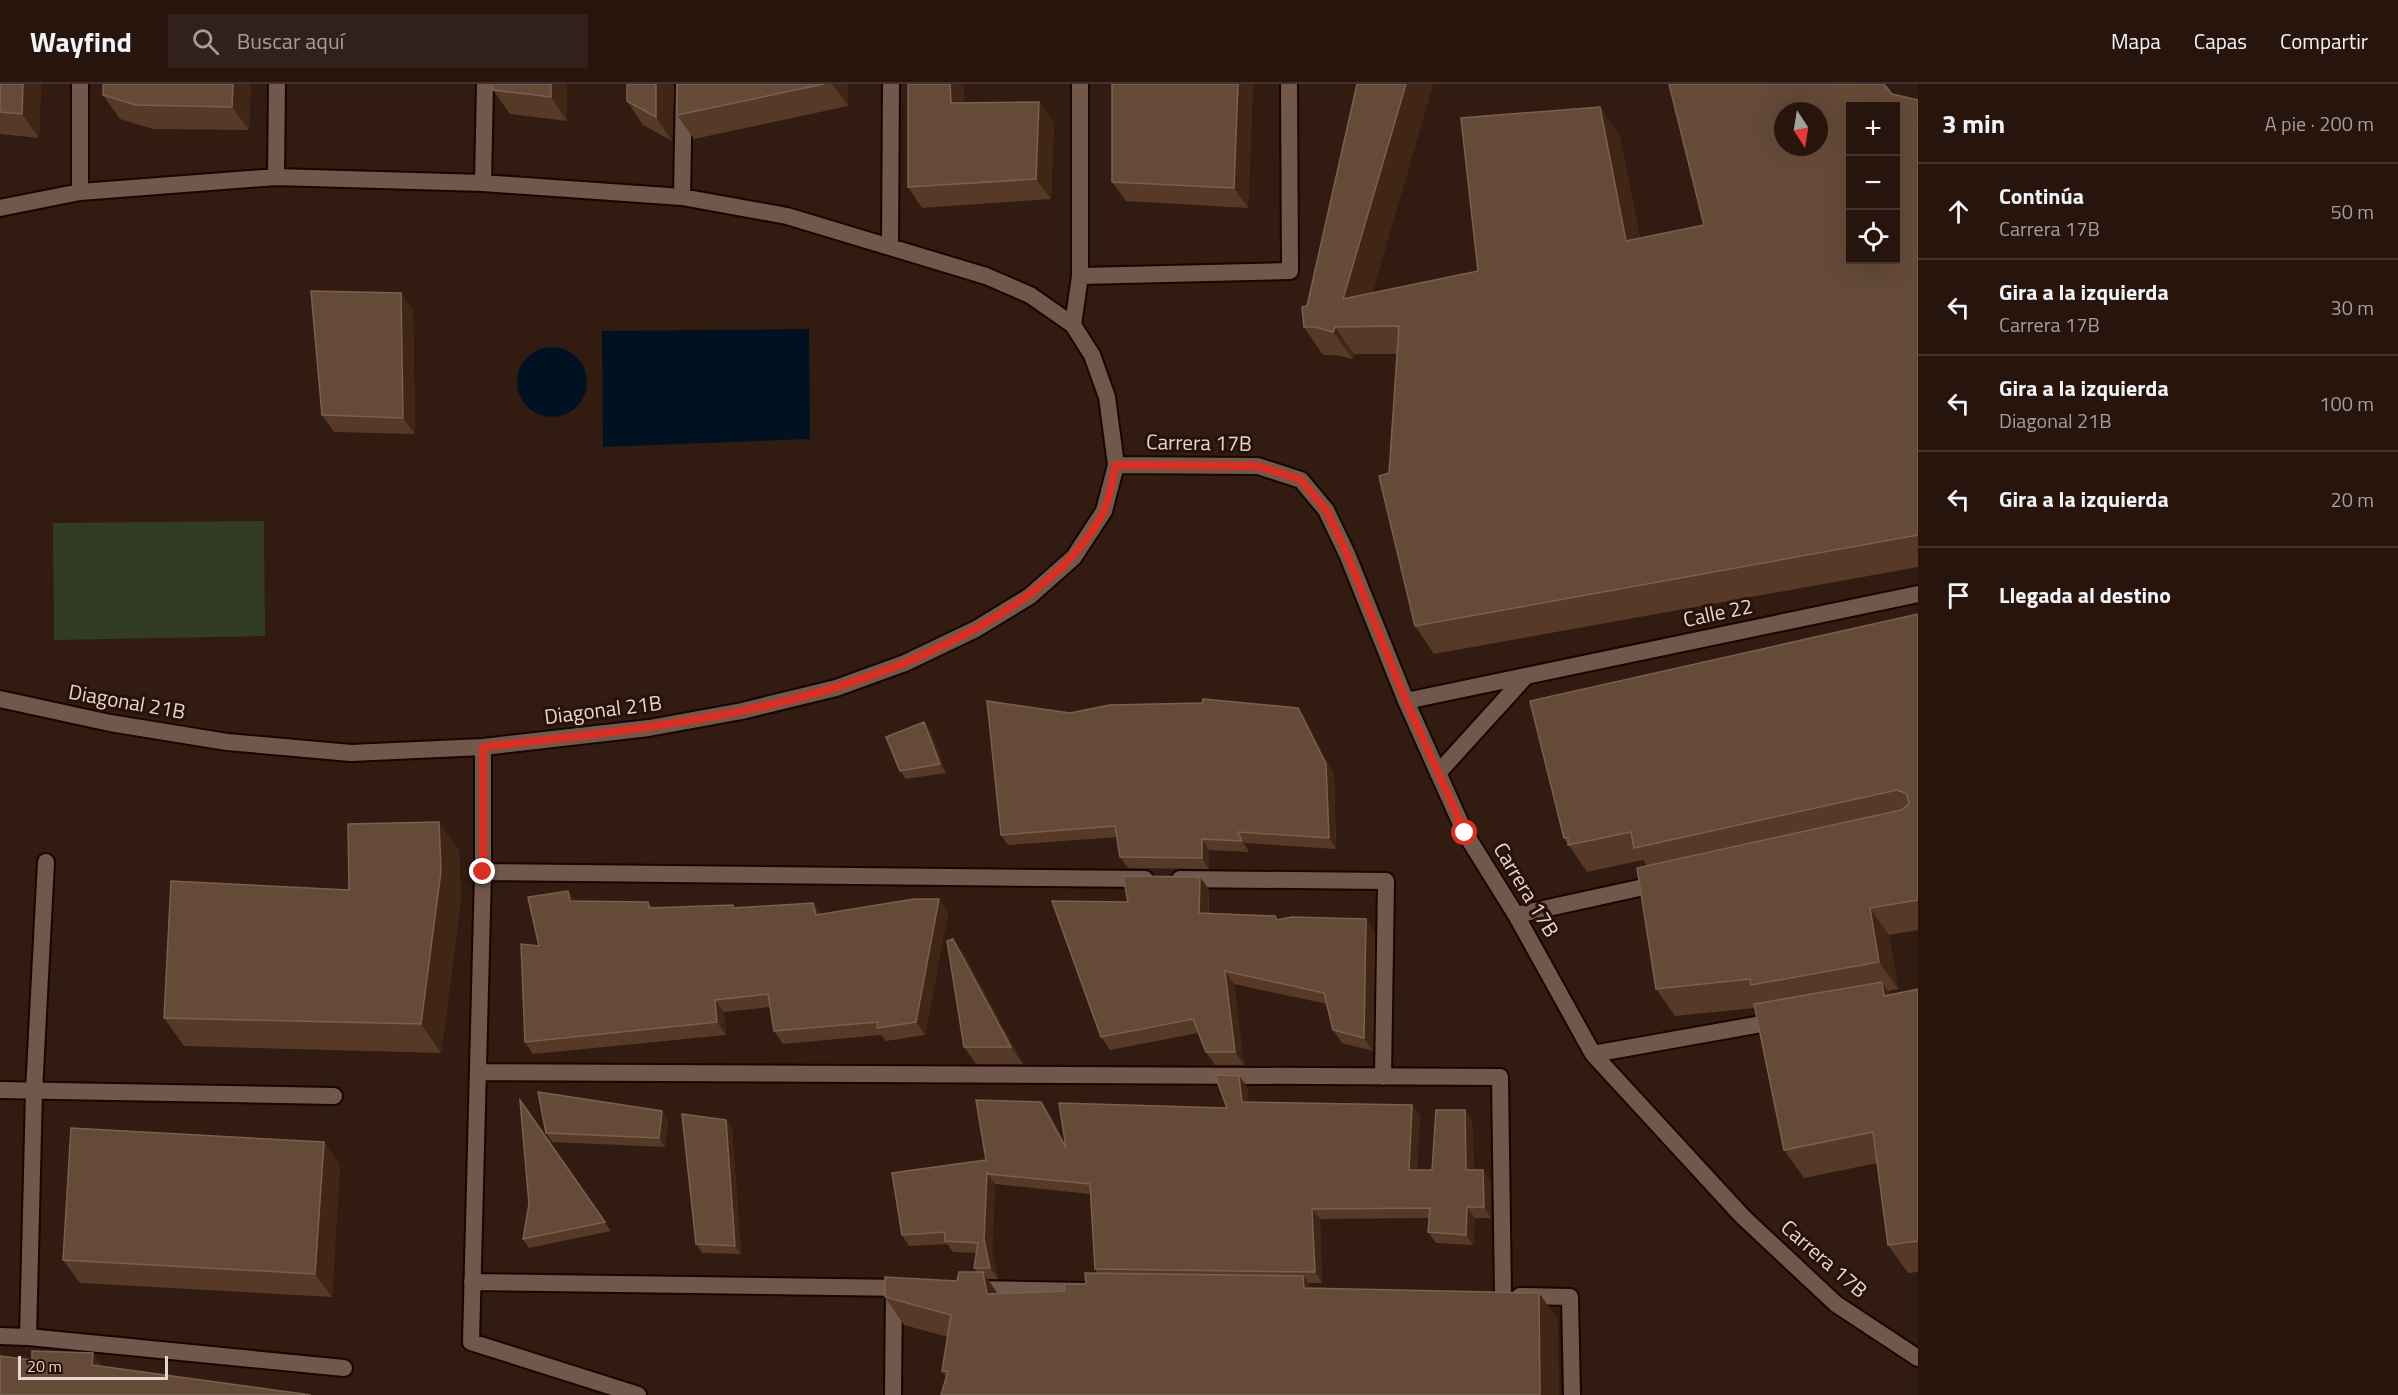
<!DOCTYPE html>
<html lang="es">
<meta charset="utf-8">
<style>
:root{--surface:#26140d;--page:#32211b;--text:#f1f3f6;--muted:#a49e9d;--line:#42332e}
body{margin:0;font-family:"Titillium Web",sans-serif;background:var(--page);color:var(--text)}
.controls{position:absolute;right:18px;top:18px;display:grid;overflow:hidden;border-radius:0px;box-shadow:0 6px 24px #0002}
.controls button{width:54px;height:54px;display:grid;place-items:center;padding:0;border:0;border-bottom:2px solid var(--line);background:var(--surface);color:var(--text);font:30px sans-serif}
.compass{position:absolute;left:1774px;top:18px;width:54px;height:54px;border-radius:50%;background:var(--surface);box-shadow:0 6px 24px #0002;rotate:168deg}
.scale{position:absolute;left:18px;bottom:15px;width:150px;box-sizing:border-box;padding-left:6px;border:3px solid #e6d6cf;border-top:0;font-size:16px;line-height:21px;white-space:nowrap;color:#e6d6cf;-webkit-text-stroke:4px #281208;paint-order:stroke}
.stop{position:absolute;width:18px;height:18px;margin:-14px;border:4px solid #d93025;border-radius:50%;background:#fff}
.stop.end{background:#d93025;border-color:#fff;box-shadow:0 2px 6px #0008}
.list{margin:0;padding:0;list-style:none}
h2{display:flex;justify-content:space-between;align-items:center;height:78px;margin:0;padding:0 24px;font-size:26px}
h2 small{font-size:20px;font-weight:400;color:var(--muted)}
.list li{display:grid;grid-template-columns:39px 1fr auto;gap:18px;align-items:center;box-sizing:border-box;height:96px;padding:0 24px;border-top:2px solid var(--line)}
.list b{display:block;font-size:22px;white-space:nowrap}
.list p{margin:0;font-size:20px;white-space:nowrap;color:var(--muted)}
.list em{font-size:20px;font-style:normal;color:var(--muted)}
.icon{flex:none;width:33px;height:33px;fill:none;stroke:currentColor;stroke-width:2;stroke-linecap:round;stroke-linejoin:round}
.map{position:relative;flex:none;width:1918px;height:1311px;overflow:hidden}
header{display:flex;align-items:center;gap:36px;box-sizing:border-box;height:84px;padding:0 30px;background:var(--surface);border-bottom:2px solid var(--line)}
header strong{font-size:28px}
nav{display:flex;gap:33px;margin-inline-start:auto;font-size:21px}
.search{width:420px;height:54px;background:var(--page);display:flex;align-items:center;gap:15px;box-sizing:border-box;padding:0 21px;border-radius:0px;color:var(--muted);font-size:22px}
main{display:flex}
aside{flex:1;background:var(--surface)}
.map>svg:first-child{display:block}
</style>
<header>
<strong>Wayfind</strong>
<div class="search"><svg class="icon" aria-label="search" viewBox="0 0 24 24"><circle cx="10" cy="10" r="6"/><path d="M15 15l6 6"/></svg>Buscar aquí</div>
<nav><a>Mapa</a><a>Capas</a><a>Compartir</a></nav>
</header>
<main>
<div class="map">
<svg width="1918" height="1311" viewBox="0 0 1918 1311">
<rect width="100%" height="100%" fill="#321b11"/>
<path fill="#313c23" d="M 264,437 L 265,552 L 54,556 L 53,439 Z"/>
<path fill="#001222" d="M 809,245 L 810,355 L 603,363 L 602,247 Z
M517 298a35 35 0 1 1 70 0a35 35 0 1 1-70 0Z"/>
<g fill="none" stroke-linecap="round" stroke-linejoin="round">
<g stroke="#190501" stroke-width="20">
<path id="service" d="M 0,1006 L 334,1012
M 0,1252 L 28,1253 L 344,1284
M 28,1253 L 34,1007 L 46,778"/>
</g>
<g stroke="#190501" stroke-width="20">
<path id="minor" d="M 276,93 L 277,0
M 483,99 L 485,0
M 80,108 L 80,0
M 682,113 L 684,0
M 0,124 L 80,108 L 276,93 L 483,99 L 682,113 L 787,132 L 986,192 L 1030,211 L 1073,241 L 1092,271 L 1107,313 L 1116,381 L 1104,427 L 1074,473 L 1030,512 L 976,545 L 905,579 L 836,604 L 742,627 L 649,644 L 483,663 L 351,669 L 227,658 L 110,639 L 0,615
M 890,162 L 891,0
M 1080,192 L 1290,187 L 1289,0
M 1073,241 L 1080,192 L 1080,0
M 1116,381 L 1258,382 L 1301,396 L 1326,426 L 1347,470 L 1406,617 L 1465,749 L 1516,831 L 1593,970 L 1743,1133 L 1836,1220 L 1918,1274
M 1406,617 L 1918,510
M 483,663 L 483,788 L 471,1258 L 638,1311
M 1438,689 L 1526,592
M 483,788 L 1145,795
M 1180,795 L 1386,797 L 1383,993
M 1516,831 L 1662,799
M 1593,970 L 1778,937
M 478,988 L 1500,993 L 1503,1212
M 472,1198 L 906,1204
M 974,1205 L 1086,1207
M 1520,1212 L 1570,1213 L 1572,1311
M 893,1311 L 894,1204"/>
</g>
<use href="#service" stroke="#72574b" stroke-width="16"/>
<use href="#minor" stroke="#72574b" stroke-width="16"/>
</g>
<path fill="#563926" fill-rule="evenodd" d="M 0,0 L 41,0 L 39,54 L 0,50 Z
M 103,0 L 251,0 L 249,46 L 153,45 L 120,35 L 103,11 Z
M 493,0 L 567,0 L 567,37 L 510,30 L 493,6 Z
M 674,0 L 672,57 L 643,41 L 627,17 Z
M 677,0 L 848,0 L 848,22 L 694,55 L 677,31 Z
M 908,0 L 964,0 L 964,19 L 1039,18 L 1054,39 L 1051,115 L 922,124 L 908,103 Z
M 1112,0 L 1253,0 L 1248,124 L 1126,117 L 1112,98 Z
M 1357,0 L 1433,0 L 1372,209 L 1478,187 L 1619,50 L 1640,154 L 1704,141 L 1892,10 L 1918,16 L 1918,483 L 1434,570 L 1415,542 L 1389,389 L 1397,270 L 1354,270 L 1353,275 L 1335,271 L 1323,271 L 1304,243 L 1307,222 Z
M 413,226 L 415,350 L 334,348 L 322,331 Z
M 1918,530 L 1918,846 L 1889,851 L 1898,905 L 1888,907 L 1891,911 L 1918,905 L 1918,1188 L 1908,1189 L 1888,1161 L 1877,1079 L 1804,1094 L 1784,1066 L 1755,924 L 1675,932 L 1656,905 L 1647,782 L 1643,776 L 1587,788 L 1564,754 Z
M 1298,624 L 1305,634 L 1334,691 L 1336,765 L 1245,759 L 1249,768 L 1209,766 L 1209,785 L 1128,784 L 1120,773 L 1117,753 L 1008,761 L 1001,751 L 1070,629 Z
M 924,638 L 930,646 L 946,689 L 906,695 L 900,687 Z
M 459,766 L 461,815 L 441,969 L 184,962 L 164,934 L 349,806 Z
M 1200,793 L 1209,806 L 1209,830 L 1278,836 L 1375,848 L 1373,967 L 1342,959 L 1333,946 L 1327,920 L 1234,900 L 1244,981 L 1215,981 L 1206,968 L 1198,949 L 1110,966 L 1101,953 L 1128,818 Z
M 939,815 L 948,828 L 925,951 L 886,957 L 881,951 L 783,960 L 774,947 L 770,923 L 724,928 L 726,951 L 533,970 L 525,958 L 539,862 L 575,817 L 648,818 L 653,824 L 733,821 L 735,824 L 813,819 L 821,830 Z
M 965,872 L 1023,980 L 976,980 L 964,963 Z
M 1247,1002 L 1248,1018 L 1412,1021 L 1420,1032 L 1417,1086 L 1432,1086 L 1465,1026 L 1472,1037 L 1474,1086 L 1491,1097 L 1491,1134 L 1475,1134 L 1473,1161 L 1436,1159 L 1428,1148 L 1429,1134 L 1320,1135 L 1322,1199 L 1308,1199 L 1312,1204 L 1539,1209 L 1558,1236 L 946,1293 L 942,1287 L 948,1253 L 904,1241 L 885,1213 L 957,1197 L 977,1188 L 974,1184 L 977,1169 L 953,1168 L 947,1160 L 909,1162 L 902,1151 L 986,1076 L 1041,1018 L 1049,1029 L 1065,1059 L 1227,1024 ZM 995,1100 L 1090,1110 L 1095,1185 L 1098,1190 L 1086,1200 L 1065,1207 L 998,1210 L 987,1195 L 998,1195 L 992,1167 Z
M 526,1024 L 611,1147 L 529,1164 L 523,1155 L 529,1120 Z
M 668,1035 L 665,1063 L 552,1058 L 546,1049 Z
M 726,1036 L 732,1045 L 741,1170 L 702,1169 L 696,1160 Z
M 324,1058 L 340,1081 L 332,1213 L 80,1199 L 63,1176 Z"/>
<path fill="#412616" d="M 23,0 L 41,0 L 39,54 L 22,30 Z
M 233,0 L 251,0 L 249,46 L 232,23 Z
M 551,0 L 567,0 L 567,37 L 551,13 Z
M 656,0 L 674,0 L 672,57 L 656,33 Z
M 832,0 L 848,0 L 848,22 Z
M 950,0 L 964,0 L 965,39 L 951,19 Z
M 1238,0 L 1253,0 L 1248,124 L 1234,104 Z
M 1406,0 L 1433,0 L 1363,242 L 1343,215 Z
M 1039,18 L 1054,39 L 1051,115 L 1036,95 Z
M 1600,23 L 1619,50 L 1646,184 L 1626,157 Z
M 401,209 L 413,226 L 415,350 L 403,334 Z
M 1335,243 L 1354,270 L 1353,275 L 1333,248 Z
M 1298,624 L 1305,634 L 1334,691 L 1336,765 L 1329,754 Z
M 924,638 L 930,646 L 946,689 L 940,680 Z
M 439,738 L 459,766 L 461,815 L 441,969 L 421,940 Z
M 1238,748 L 1245,759 L 1249,768 L 1242,757 Z
M 1202,755 L 1209,766 L 1209,785 L 1202,774 Z
M 1200,793 L 1209,806 L 1208,842 L 1199,829 Z
M 568,807 L 577,819 L 570,817 Z
M 939,815 L 948,828 L 925,951 L 916,938 Z
M 813,819 L 821,831 L 816,831 Z
M 1870,824 L 1889,851 L 1898,905 L 1879,878 Z
M 1366,835 L 1375,848 L 1373,967 L 1364,954 Z
M 953,855 L 965,872 L 1023,980 L 1011,963 Z
M 1225,887 L 1234,900 L 1244,981 L 1235,968 Z
M 1882,898 L 1901,926 L 1884,912 Z
M 715,916 L 724,928 L 726,951 L 717,938 Z
M 1239,992 L 1247,1002 L 1250,1028 L 1242,1018 Z
M 1041,1018 L 1049,1029 L 1073,1075 L 1066,1064 Z
M 1412,1021 L 1420,1032 L 1416,1097 L 1409,1086 Z
M 1465,1026 L 1472,1037 L 1474,1097 L 1466,1086 Z
M 662,1027 L 668,1035 L 665,1063 L 659,1054 Z
M 726,1036 L 732,1045 L 741,1170 L 735,1162 Z
M 324,1058 L 340,1081 L 332,1213 L 315,1190 Z
M 1483,1086 L 1491,1097 L 1491,1134 L 1484,1123 Z
M 987,1087 L 988,1090 L 995,1100 L 992,1167 L 998,1195 L 990,1184 L 984,1156 Z
M 1467,1123 L 1475,1134 L 1473,1161 L 1466,1151 Z
M 1312,1125 L 1320,1135 L 1322,1199 L 1315,1188 Z
M 983,1188 L 1002,1216 L 987,1210 Z
M 1303,1192 L 1323,1220 L 1304,1204 Z
M 1539,1209 L 1558,1236 L 1559,1311 L 1540,1311 Z
M 93,1269 L 113,1299 L 92,1281 Z"/>
<path fill="#654a38" stroke="#7a6050" stroke-width="1.5" fill-rule="evenodd" d="M 0,0 L 23,0 L 22,30 L 0,28 Z
M 103,0 L 233,0 L 232,23 L 136,21 L 103,11 Z
M 493,0 L 551,0 L 551,13 L 493,6 Z
M 627,0 L 656,0 L 656,33 L 627,17 Z
M 677,0 L 824,0 L 677,31 Z
M 908,0 L 950,0 L 951,19 L 1039,18 L 1036,95 L 908,103 Z
M 1112,0 L 1238,0 L 1234,104 L 1112,98 Z
M 1357,0 L 1406,0 L 1343,215 L 1478,187 L 1461,34 L 1600,23 L 1626,157 L 1704,141 L 1669,0 L 1884,0 L 1892,10 L 1918,16 L 1918,451 L 1415,542 L 1379,392 L 1389,389 L 1399,242 L 1335,243 L 1333,248 L 1315,243 L 1304,243 L 1302,223 L 1307,222 ZM 1851,22 L 1896,22 L 1896,176 L 1851,176 ZM 1783,27 L 1819,27 L 1819,63 L 1783,63 Z
M 311,207 L 401,209 L 403,334 L 322,331 Z
M 1918,530 L 1918,816 L 1870,824 L 1879,878 L 1751,901 L 1750,895 L 1656,905 L 1637,784 L 1901,726 L 1909,720 L 1907,710 L 1897,706 L 1634,764 L 1631,748 L 1568,761 L 1568,754 L 1564,754 L 1530,617 Z
M 1203,615 L 1298,624 L 1326,680 L 1329,754 L 1238,748 L 1242,757 L 1202,755 L 1202,774 L 1120,773 L 1115,742 L 1001,751 L 987,617 L 1070,629 L 1110,621 L 1202,619 Z
M 924,638 L 940,680 L 900,687 L 886,653 Z
M 439,738 L 441,787 L 421,940 L 164,934 L 171,797 L 349,806 L 348,740 Z
M 1123,792 L 1200,793 L 1199,829 L 1275,832 L 1277,836 L 1292,833 L 1366,835 L 1364,954 L 1333,946 L 1324,909 L 1225,887 L 1235,968 L 1206,968 L 1193,935 L 1101,953 L 1052,817 L 1128,818 Z
M 568,807 L 570,817 L 648,818 L 649,824 L 733,821 L 733,824 L 813,819 L 816,831 L 914,815 L 939,815 L 916,938 L 877,944 L 878,938 L 774,947 L 768,910 L 715,916 L 717,938 L 525,958 L 521,860 L 539,862 L 528,813 Z
M 953,855 L 1011,963 L 964,963 L 947,857 Z
M 1882,898 L 1884,912 L 1918,905 L 1918,1157 L 1888,1161 L 1873,1048 L 1784,1066 L 1754,920 Z
M 1215,991 L 1239,992 L 1242,1018 L 1412,1021 L 1409,1086 L 1432,1086 L 1436,1026 L 1465,1026 L 1466,1086 L 1483,1086 L 1484,1123 L 1467,1123 L 1466,1151 L 1428,1148 L 1430,1124 L 1312,1125 L 1315,1188 L 1095,1185 L 1090,1100 L 988,1090 L 987,1087 L 984,1156 L 990,1184 L 974,1184 L 978,1159 L 945,1157 L 945,1148 L 902,1151 L 892,1089 L 986,1076 L 976,1016 L 1041,1018 L 1066,1064 L 1059,1019 L 1227,1024 Z
M 538,1008 L 662,1027 L 659,1054 L 546,1049 Z
M 520,1016 L 605,1138 L 523,1155 L 529,1120 Z
M 682,1030 L 726,1036 L 735,1162 L 696,1160 Z
M 71,1044 L 324,1058 L 315,1190 L 63,1176 Z
M 959,1188 L 983,1188 L 987,1210 L 1065,1207 L 1064,1200 L 1086,1200 L 1085,1189 L 1303,1192 L 1304,1204 L 1539,1209 L 1540,1311 L 941,1311 L 948,1287 L 942,1287 L 951,1231 L 885,1213 L 885,1193 L 957,1197 Z
M 32,1267 L 93,1269 L 92,1281 L 311,1311 L 0,1311 L 0,1272 L 32,1276 Z"/>
<g fill="none" stroke-linecap="round" stroke-linejoin="round">
<path stroke="#d93025" stroke-width="8" d="M 483,788 L 483,663 C 658,643 844,627 997,532 C 1040,505 1079,474 1103,429 C 1110,415 1112,396 1116,381 L 1258,382 L 1301,396 L 1326,426 L 1347,470 L 1406,617 L 1465,749"/>
</g>
<g text-anchor="middle" stroke-width="6" stroke-linejoin="round" paint-order="stroke">
<g font-size="21" fill="#e6d6cf" stroke="#281208">
<text transform="translate(1199 359) rotate(1)" y="7">Carrera 17B</text>
<text transform="translate(1718 529) rotate(-12)" y="7">Calle 22</text>
<text transform="translate(127 618) rotate(10)" y="7">Diagonal 21B</text>
<text transform="translate(603 626) rotate(-7)" y="7">Diagonal 21B</text>
<text transform="translate(1526 806) rotate(59)" y="7">Carrera 17B</text>
<text transform="translate(1824 1175) rotate(41)" y="7">Carrera 17B</text>
</g>
</g>
</svg>
<div class="controls">
<button>+</button>
<button>−</button>
<button><svg class="icon" aria-label="locate" viewBox="0 0 24 24"><circle cx="12" cy="12" r="6"/><path d="M12 2v4M12 18v4M2 12h4M18 12h4"/></svg></button>
</div>
<svg class="compass" viewBox="-18 -18 36 36"><path d="M0-13l5 13h-10z" fill="#e53935"/><path d="M0 13l5-13h-10z" fill="#a49e9d"/></svg>
<div class="scale">20 m</div>
<div class="stop" style="left:1465px;top:749px"></div>
<div class="stop end" style="left:483px;top:788px"></div>
</div>
<aside>
<h2>3 min<small>A pie · 200 m</small></h2>
<ul class="list">
<li><svg class="icon" aria-label="ahead" viewBox="0 0 24 24"><path d="M12 20V5M6 11l6-6 6 6"/></svg><div><b>Continúa</b><p>Carrera 17B</p></div><em>50 m</em></li>
<li><svg class="icon" aria-label="left" viewBox="0 0 24 24"><path d="M17 20v-9H6M10 6l-5 5 5 5"/></svg><div><b>Gira a la izquierda</b><p>Carrera 17B</p></div><em>30 m</em></li>
<li><svg class="icon" aria-label="left" viewBox="0 0 24 24"><path d="M17 20v-9H6M10 6l-5 5 5 5"/></svg><div><b>Gira a la izquierda</b><p>Diagonal 21B</p></div><em>100 m</em></li>
<li><svg class="icon" aria-label="left" viewBox="0 0 24 24"><path d="M17 20v-9H6M10 6l-5 5 5 5"/></svg><div><b>Gira a la izquierda</b></div><em>20 m</em></li>
<li><svg class="icon" aria-label="arrive" viewBox="0 0 24 24"><path d="M6 21V4h12l-3 4 3 4H6"/></svg><div><b>Llegada al destino</b></div></li>
</ul>
</aside>
</main>
